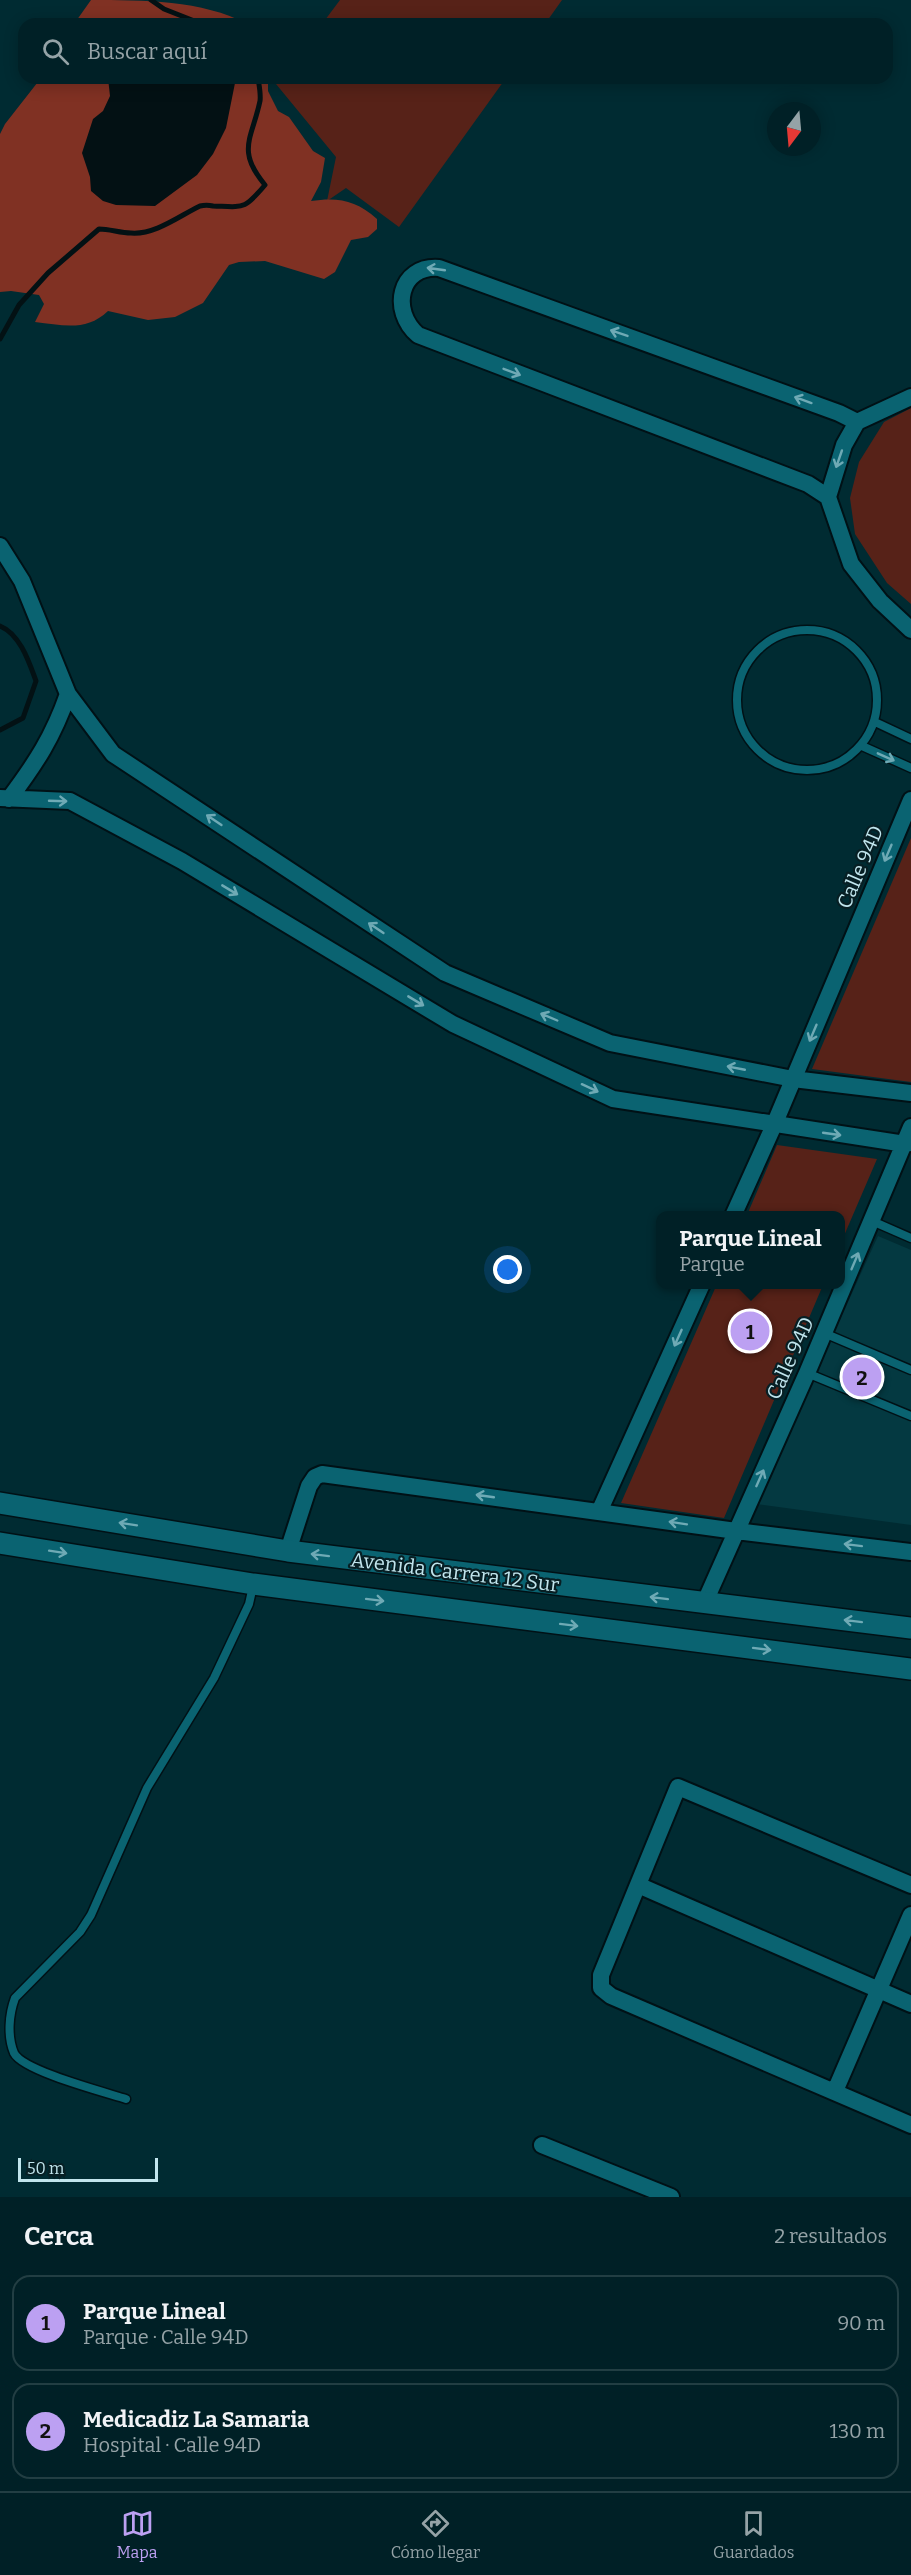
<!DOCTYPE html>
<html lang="es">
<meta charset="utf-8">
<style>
:root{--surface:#002026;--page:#0e2d32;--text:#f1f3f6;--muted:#95a3a7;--line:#223e43;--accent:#bca0f2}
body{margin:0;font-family:Bitter,serif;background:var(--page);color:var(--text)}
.compass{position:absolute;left:767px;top:102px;width:54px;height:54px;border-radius:50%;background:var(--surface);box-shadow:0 3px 15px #0003;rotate:196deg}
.scale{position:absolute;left:18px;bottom:15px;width:140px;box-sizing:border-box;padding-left:6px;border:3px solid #c1e5ed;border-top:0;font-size:16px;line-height:21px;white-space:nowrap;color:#c1e5ed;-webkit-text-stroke:4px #071f24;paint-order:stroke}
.you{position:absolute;left:508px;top:1270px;width:21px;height:21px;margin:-15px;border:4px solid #fff;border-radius:50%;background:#1a73e8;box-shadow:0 0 0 9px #1a73e833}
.badge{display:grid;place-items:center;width:39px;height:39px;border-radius:50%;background:var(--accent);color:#111;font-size:20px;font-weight:700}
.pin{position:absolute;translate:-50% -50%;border:3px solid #fff;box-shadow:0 2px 6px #0006}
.popup{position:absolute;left:656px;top:1211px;width:189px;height:78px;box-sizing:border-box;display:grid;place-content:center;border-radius:12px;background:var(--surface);filter:drop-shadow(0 2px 4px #0005);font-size:20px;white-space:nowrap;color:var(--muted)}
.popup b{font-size:22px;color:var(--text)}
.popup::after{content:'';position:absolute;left:50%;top:100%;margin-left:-12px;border:12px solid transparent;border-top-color:var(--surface)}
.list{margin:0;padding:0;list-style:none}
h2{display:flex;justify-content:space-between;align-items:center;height:78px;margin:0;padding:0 24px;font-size:26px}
h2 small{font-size:20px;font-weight:400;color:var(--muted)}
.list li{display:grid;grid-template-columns:39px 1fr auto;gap:18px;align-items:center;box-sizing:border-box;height:96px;margin:0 12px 12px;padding:0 12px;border:2px solid var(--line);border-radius:18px}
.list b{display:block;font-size:22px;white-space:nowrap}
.list p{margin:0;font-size:20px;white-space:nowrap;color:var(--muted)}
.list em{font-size:20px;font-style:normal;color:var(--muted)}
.icon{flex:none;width:33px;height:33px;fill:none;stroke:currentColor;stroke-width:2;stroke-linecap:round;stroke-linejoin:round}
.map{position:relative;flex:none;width:911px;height:2197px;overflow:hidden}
.search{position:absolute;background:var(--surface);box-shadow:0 3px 15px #0003;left:18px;right:18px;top:18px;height:66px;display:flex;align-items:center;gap:15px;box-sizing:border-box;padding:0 21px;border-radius:18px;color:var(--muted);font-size:22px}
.sheet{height:294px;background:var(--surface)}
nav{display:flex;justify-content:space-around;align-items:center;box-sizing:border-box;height:84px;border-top:2px solid var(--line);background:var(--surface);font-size:16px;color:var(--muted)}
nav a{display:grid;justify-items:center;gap:3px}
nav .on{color:var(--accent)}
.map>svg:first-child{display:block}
</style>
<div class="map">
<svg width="911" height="2197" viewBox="0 0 911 2197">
<rect width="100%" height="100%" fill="#002b32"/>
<path fill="#043941" d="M 878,1236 L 911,1250 L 911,1525 L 756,1504 Z"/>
<path fill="#572218" d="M 340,0 L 562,0 L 545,24 L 322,24 Z
M 280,78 L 506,78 L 399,227 L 346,188 L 327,201 L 336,157 L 276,84 Z
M 911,408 L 911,604 L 887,583 L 855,534 L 850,498 L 859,462 L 884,422 Z
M 911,838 L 911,1082 L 812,1069 Z
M 777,1145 L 877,1159 L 840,1245 L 840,1216 L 747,1215 Z
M 717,1284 L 823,1285 L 724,1518 L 621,1503 Z"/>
<path fill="#803123" d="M 91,0 C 142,0 203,0 247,24 L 74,24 Z
M 41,78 L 268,78 L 268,91 L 278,111 L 289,117 L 313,151 L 325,158 L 321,182 L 311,201 C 338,197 356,200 377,219 L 377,229 L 368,237 L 351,240 L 335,272 L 324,279 L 265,261 L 239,262 L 229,265 L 203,303 L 175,317 L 148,320 L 108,311 C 86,332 63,325 35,322 L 44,304 L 39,295 L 11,291 L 0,292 L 0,134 L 5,124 Z"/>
<path fill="#031114" d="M 108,78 L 236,78 L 226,128 L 213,154 L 197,175 L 155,206 L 116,205 L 103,201 L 91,191 L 90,177 L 82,153 L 93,119 L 103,111 L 110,96 Z"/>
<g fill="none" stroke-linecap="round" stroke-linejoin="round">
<path stroke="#031114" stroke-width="5" d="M 151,0 L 164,9 L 202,24
M 0,339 L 19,305 L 48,273 L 99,229 C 110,229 120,233 131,233 C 155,235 179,216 200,206 C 204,205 209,205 213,206 C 244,207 244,210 265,185 C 236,150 252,139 260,101 C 261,94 259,85 258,78
M 0,626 C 20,634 29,662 36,681 L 23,718 L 0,730"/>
<g stroke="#001116" stroke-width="11">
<path id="service" d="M737 700a70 70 0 1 1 140 0a70 70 0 1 1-140 0Z
M 875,722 L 911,739
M 862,746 L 911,768
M 872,1221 L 911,1238
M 824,1333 L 911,1370
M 807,1373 L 911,1416
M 126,2099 C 104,2092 23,2071 14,2053 C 7,2036 9,2014 15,1998 L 80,1932 L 91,1915 L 147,1788 L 214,1678 L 249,1604 L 253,1586"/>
</g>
<g stroke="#001116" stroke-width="20">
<path id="minor" d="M 911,397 L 857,422 L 844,445 L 828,497 L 851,564 L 880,601 L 911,630
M 828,497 L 808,484 L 418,335 C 390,311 399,265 439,268 L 839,413 L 857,422
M 0,546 L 22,581 L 68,694 L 113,754 L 445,973 L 610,1043 L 793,1079 L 911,1093
M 0,798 L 70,801 L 182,861 L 453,1024 L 613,1099 L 905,1144 L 911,1143
M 9,799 C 36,763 53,737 68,694
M 733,1216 L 774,1125 L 911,800
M 599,1512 L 702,1284
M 288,1551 L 309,1486 L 315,1477 L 322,1474 L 736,1531 L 911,1552
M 704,1604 L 807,1373 L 911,1127
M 638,1885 L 911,2004
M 911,1885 L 678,1787 L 601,1975 L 601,1988 L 611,1996 L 911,2125
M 835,2091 L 911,1915
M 542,2145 L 671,2197"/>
</g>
<g stroke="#001116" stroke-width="24">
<path id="tertiary" d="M 0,1503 L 288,1551 L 911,1628
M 0,1543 L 253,1584 L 911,1669"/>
</g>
<use href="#service" stroke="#0a6371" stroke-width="8"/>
<use href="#minor" stroke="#0a6371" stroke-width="16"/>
<use href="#tertiary" stroke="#0a6371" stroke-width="21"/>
</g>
<defs><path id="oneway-shaft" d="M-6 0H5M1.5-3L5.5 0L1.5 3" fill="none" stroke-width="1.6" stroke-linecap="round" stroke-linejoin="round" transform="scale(1.5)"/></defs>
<g stroke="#6faab5">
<use href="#oneway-shaft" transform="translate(436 269) rotate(-172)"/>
<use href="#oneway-shaft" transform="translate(619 333) rotate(-161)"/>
<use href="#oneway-shaft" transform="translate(512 372) rotate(21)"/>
<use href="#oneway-shaft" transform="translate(803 400) rotate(-160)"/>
<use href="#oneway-shaft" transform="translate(839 459) rotate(109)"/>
<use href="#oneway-shaft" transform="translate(886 757) rotate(24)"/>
<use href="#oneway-shaft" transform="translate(58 801) rotate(2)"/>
<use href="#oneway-shaft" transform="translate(214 820) rotate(-146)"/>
<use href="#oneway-shaft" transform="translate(888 853) rotate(113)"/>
<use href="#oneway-shaft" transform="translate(230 890) rotate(31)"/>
<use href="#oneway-shaft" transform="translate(376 928) rotate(-146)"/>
<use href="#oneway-shaft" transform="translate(416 1001) rotate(31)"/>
<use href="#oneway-shaft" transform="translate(549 1017) rotate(-157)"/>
<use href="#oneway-shaft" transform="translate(813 1033) rotate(113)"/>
<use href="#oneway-shaft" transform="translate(736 1068) rotate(-169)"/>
<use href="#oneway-shaft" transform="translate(590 1088) rotate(25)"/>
<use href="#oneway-shaft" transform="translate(832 1134) rotate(8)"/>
<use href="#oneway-shaft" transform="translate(855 1261) rotate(-67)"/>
<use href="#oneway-shaft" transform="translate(678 1338) rotate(114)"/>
<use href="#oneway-shaft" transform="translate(760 1478) rotate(-66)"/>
<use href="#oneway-shaft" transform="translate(485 1496) rotate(-172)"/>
<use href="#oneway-shaft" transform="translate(678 1523) rotate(-171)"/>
<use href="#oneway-shaft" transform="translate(128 1524) rotate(-171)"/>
<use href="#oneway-shaft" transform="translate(853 1545) rotate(-173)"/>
<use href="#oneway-shaft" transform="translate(58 1552) rotate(9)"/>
<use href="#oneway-shaft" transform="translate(320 1555) rotate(-173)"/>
<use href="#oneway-shaft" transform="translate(659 1598) rotate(-173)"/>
<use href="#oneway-shaft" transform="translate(375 1600) rotate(7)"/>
<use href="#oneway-shaft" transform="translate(853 1621) rotate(-173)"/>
<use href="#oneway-shaft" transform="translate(569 1625) rotate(7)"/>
<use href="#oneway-shaft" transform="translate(762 1649) rotate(7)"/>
</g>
<g text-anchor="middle" stroke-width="4.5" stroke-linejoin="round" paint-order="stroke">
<g font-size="20" fill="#c1e5ed" stroke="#071f24">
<text transform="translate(860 867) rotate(-67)" y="7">Calle 94D</text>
<text transform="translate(790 1358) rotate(-66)" y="7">Calle 94D</text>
<text transform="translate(455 1572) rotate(7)" y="7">Avenida Carrera 12 Sur</text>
</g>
</g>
</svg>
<svg class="compass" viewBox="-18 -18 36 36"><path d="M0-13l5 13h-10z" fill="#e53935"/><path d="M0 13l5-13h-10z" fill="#95a3a7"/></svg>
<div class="scale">50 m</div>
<div class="you"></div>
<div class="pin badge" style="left:750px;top:1331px">1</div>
<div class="popup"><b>Parque Lineal</b>Parque</div>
<div class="pin badge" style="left:862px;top:1377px">2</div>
<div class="search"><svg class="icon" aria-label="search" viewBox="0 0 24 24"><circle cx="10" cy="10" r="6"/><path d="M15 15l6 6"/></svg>Buscar aquí</div>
</div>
<section class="sheet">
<h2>Cerca<small>2 resultados</small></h2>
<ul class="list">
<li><span class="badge">1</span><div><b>Parque Lineal</b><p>Parque · Calle 94D</p></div><em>90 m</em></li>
<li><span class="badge">2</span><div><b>Medicadiz La Samaria</b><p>Hospital · Calle 94D</p></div><em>130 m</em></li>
</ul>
</section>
<nav>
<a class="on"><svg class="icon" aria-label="map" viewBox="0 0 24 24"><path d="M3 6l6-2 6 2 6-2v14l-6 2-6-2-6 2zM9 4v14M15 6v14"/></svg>Mapa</a>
<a><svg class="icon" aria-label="directions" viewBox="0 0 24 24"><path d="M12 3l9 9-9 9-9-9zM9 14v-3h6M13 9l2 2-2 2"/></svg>Cómo llegar</a>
<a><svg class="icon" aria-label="saved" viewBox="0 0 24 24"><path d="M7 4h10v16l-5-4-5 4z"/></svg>Guardados</a>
</nav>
